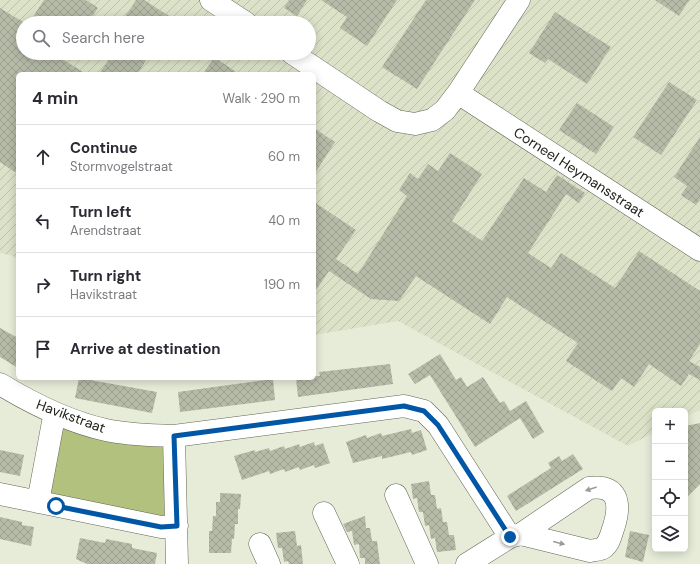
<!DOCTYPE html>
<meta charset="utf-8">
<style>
:root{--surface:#fff;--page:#f7f7f7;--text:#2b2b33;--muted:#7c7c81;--line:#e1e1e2}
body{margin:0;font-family:"DM Sans",sans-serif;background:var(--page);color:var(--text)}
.controls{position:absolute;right:12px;bottom:12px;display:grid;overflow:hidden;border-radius:6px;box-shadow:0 2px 10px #0003}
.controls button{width:36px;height:36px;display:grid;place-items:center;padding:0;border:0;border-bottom:1px solid var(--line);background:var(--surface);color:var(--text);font:20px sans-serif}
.stop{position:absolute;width:12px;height:12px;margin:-9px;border:3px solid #0157a5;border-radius:50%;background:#fff}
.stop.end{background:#0157a5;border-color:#fff;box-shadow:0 1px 4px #0008}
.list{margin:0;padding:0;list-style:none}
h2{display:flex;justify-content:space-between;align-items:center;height:52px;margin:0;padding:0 16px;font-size:17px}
h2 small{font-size:13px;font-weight:400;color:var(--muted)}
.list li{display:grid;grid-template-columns:26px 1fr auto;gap:12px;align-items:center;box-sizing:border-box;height:64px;padding:0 16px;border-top:1px solid var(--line)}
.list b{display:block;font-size:15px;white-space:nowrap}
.list p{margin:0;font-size:13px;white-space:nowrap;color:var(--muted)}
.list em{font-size:13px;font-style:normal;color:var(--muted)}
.icon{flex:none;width:22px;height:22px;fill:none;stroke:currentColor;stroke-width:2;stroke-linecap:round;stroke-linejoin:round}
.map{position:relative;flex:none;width:700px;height:564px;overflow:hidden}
.search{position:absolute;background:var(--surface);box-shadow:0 2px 10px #0003;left:16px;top:16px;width:300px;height:44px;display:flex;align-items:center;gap:10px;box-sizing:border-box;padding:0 14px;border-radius:22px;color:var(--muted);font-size:15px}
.panel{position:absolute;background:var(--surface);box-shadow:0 2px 10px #0003;left:16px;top:72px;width:300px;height:308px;border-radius:6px}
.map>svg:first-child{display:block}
</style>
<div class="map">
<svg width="700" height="564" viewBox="0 0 700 564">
<defs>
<pattern id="industrial-furrows" width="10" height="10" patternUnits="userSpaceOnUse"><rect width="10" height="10" fill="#dbe2c8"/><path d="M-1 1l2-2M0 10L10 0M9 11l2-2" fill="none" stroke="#bcc2ab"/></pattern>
<pattern id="building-cross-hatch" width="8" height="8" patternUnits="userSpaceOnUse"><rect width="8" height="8" fill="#b6bba8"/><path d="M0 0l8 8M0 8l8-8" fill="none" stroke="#9ca090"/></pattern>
</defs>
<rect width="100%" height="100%" fill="#e7ecd9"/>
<path fill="url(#industrial-furrows)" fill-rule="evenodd" d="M 0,0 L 700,0 L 700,410 L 685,417 L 685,411 L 655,411 L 655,432 L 628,446 L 398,321 L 314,335 L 314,74 L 18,74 L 18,261 L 13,256 L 0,253 ZM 23,23 L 309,23 L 309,53 L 23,53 Z"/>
<path fill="#b2c17e" d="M 65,428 L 162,446 L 164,448 L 168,513 L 162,519 L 56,498 L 48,491 L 60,430 Z"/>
<path fill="url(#building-cross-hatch)" d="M 44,0 L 86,0 L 98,8 L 88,23 L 29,23 Z
M 136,0 L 144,0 L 180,23 L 121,23 Z
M 289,0 L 307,0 L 297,16 L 284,8 Z
M 321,0 L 397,0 L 367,46 L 340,28 L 347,17 Z
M 426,0 L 475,0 L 417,89 L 382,67 Z
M 655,0 L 689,0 L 679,16 Z
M 0,8 L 23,22 L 23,53 L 53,53 L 86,74 L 18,74 L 18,174 L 0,162 Z
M 555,12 L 611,47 L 587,84 L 548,59 L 545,63 L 529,53 Z
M 113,53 L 151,53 L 137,74 L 99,74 Z
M 214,57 L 239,74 L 203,74 Z
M 669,82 L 697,100 L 661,155 L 633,137 Z
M 577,103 L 614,127 L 596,154 L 559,130 Z
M 314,128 L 335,142 L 314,175 Z
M 700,137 L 700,199 L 696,205 L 681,195 L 687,186 L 674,177 Z
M 450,153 L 482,174 L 452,221 L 482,241 L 524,178 L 546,192 L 557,175 L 585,193 L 579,203 L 566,194 L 528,253 L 551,268 L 561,253 L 615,288 L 639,251 L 700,291 L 700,344 L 689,361 L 700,367 L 700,380 L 689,374 L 681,386 L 649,364 L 634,387 L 621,378 L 612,391 L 566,361 L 578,343 L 507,297 L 490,324 L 416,276 L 399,301 L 371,299 L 329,271 L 314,293 L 314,202 L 356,230 L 336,259 L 358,274 L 407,196 L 399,190 L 410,173 L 418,179 L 428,164 L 438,171 Z
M 0,328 L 18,338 L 18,368 L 0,357 Z
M 440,354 L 456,380 L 461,377 L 467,387 L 483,377 L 500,403 L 504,401 L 510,411 L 526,401 L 544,432 L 533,439 L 520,418 L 475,447 L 430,375 L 415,384 L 408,374 Z
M 390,364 L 393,384 L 298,397 L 296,378 L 314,378 L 314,376 L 320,376 L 319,372 Z
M 79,378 L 157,392 L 152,413 L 75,398 Z
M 273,379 L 275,400 L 180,412 L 178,392 Z
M 700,423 L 700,484 L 685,499 L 685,426 Z
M 411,429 L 412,433 L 421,430 L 427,450 L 412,455 L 411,452 L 382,459 L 382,456 L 353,463 L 346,442 L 366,435 L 367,438 L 381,433 L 382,436 Z
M 314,442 L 315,446 L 323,443 L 330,463 L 315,468 L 314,465 L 300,470 L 299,467 L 285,472 L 284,469 L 270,474 L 269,471 L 242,480 L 234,456 L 255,450 L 255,452 L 269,448 L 270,451 L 284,446 L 285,449 L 299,444 L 300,447 Z
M 0,450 L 24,455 L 20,476 L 0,472 Z
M 573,454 L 583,469 L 516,511 L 507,496 L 551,468 L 548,463 L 559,456 L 562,461 Z
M 429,481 L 431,495 L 435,495 L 437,509 L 441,508 L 443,522 L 447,522 L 449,535 L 454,535 L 456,550 L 437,552 L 435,538 L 431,539 L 429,525 L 425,526 L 423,512 L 419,512 L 417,498 L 413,499 L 411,484 Z
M 220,493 L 241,494 L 240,509 L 238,509 L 238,524 L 235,524 L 234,539 L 232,539 L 231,553 L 209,553 L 209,531 L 212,531 L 213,516 L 216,516 L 216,502 L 220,502 Z
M 365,516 L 366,528 L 370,528 L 372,541 L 377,541 L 380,564 L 365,564 L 365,558 L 360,558 L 359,544 L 354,545 L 352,531 L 347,532 L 343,524 Z
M 0,517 L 22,522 L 22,525 L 34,527 L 31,546 L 0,539 Z
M 295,531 L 297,546 L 301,545 L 303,564 L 289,564 L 288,561 L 284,562 L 282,548 L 278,548 L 276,533 Z
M 630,531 L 649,535 L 643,562 L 625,557 Z
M 80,538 L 105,543 L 106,539 L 132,544 L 132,548 L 157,553 L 155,564 L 87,564 L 76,559 Z"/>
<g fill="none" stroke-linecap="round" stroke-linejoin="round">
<g stroke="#626656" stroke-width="23">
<path id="minor" d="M 211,0 L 246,23
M 292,53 L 379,111 L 397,121 L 415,124 L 432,120 L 445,110 L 458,93 L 519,0
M 458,93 L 700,250
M 0,384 C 33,404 69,422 106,430 C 128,435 151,435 174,436 L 404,406 L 424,411 L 438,425 L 510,537
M 174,436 L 177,564
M 0,494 L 161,527 L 177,526
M 396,495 L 427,564
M 38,502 L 53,422 L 57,414
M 324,513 L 348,564
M 260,544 L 269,564
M 467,564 L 510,537 L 521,534 L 589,488 C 618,484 621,503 614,526 C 611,534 610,543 603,548 C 600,550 594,550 590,551 L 521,534"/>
</g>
<use href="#minor" stroke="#fff" stroke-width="22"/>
</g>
<defs><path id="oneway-solid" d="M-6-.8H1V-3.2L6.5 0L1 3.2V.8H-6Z"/></defs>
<g fill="#9b9c99">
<use href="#oneway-solid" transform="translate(591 489) rotate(161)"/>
<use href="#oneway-solid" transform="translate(559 543) rotate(14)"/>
</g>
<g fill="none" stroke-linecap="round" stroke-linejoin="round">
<path stroke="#0157a5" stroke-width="5" d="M 56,506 L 161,527 L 177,526 L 174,436 L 404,406 L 424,411 L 438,425 L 510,537"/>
</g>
<g text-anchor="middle" stroke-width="3" stroke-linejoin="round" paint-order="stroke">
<g font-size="14" fill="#21231c" stroke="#fff">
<text transform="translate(579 172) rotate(33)" y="5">Corneel Heymansstraat</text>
<text transform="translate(71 416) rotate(20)" y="5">Havikstraat</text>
</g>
</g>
</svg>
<div class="controls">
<button>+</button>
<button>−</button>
<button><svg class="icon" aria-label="locate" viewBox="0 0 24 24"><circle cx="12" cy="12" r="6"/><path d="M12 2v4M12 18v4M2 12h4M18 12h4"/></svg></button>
<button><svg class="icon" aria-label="layers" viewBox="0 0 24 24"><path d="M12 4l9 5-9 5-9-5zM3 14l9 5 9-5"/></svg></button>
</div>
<div class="stop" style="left:56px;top:506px"></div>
<div class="stop end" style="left:510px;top:537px"></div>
<div class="search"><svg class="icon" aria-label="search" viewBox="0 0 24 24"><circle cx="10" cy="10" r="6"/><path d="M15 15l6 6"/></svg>Search here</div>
<section class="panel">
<h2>4 min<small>Walk · 290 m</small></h2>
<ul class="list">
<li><svg class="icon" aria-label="ahead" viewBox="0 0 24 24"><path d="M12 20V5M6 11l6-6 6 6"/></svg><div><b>Continue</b><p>Stormvogelstraat</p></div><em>60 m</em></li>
<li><svg class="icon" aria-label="left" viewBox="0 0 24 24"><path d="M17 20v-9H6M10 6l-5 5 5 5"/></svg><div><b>Turn left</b><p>Arendstraat</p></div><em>40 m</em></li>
<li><svg class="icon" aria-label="right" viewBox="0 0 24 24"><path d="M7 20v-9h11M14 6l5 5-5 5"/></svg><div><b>Turn right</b><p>Havikstraat</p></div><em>190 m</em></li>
<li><svg class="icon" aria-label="arrive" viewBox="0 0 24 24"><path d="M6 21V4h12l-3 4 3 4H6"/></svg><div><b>Arrive at destination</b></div></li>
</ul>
</section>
</div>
